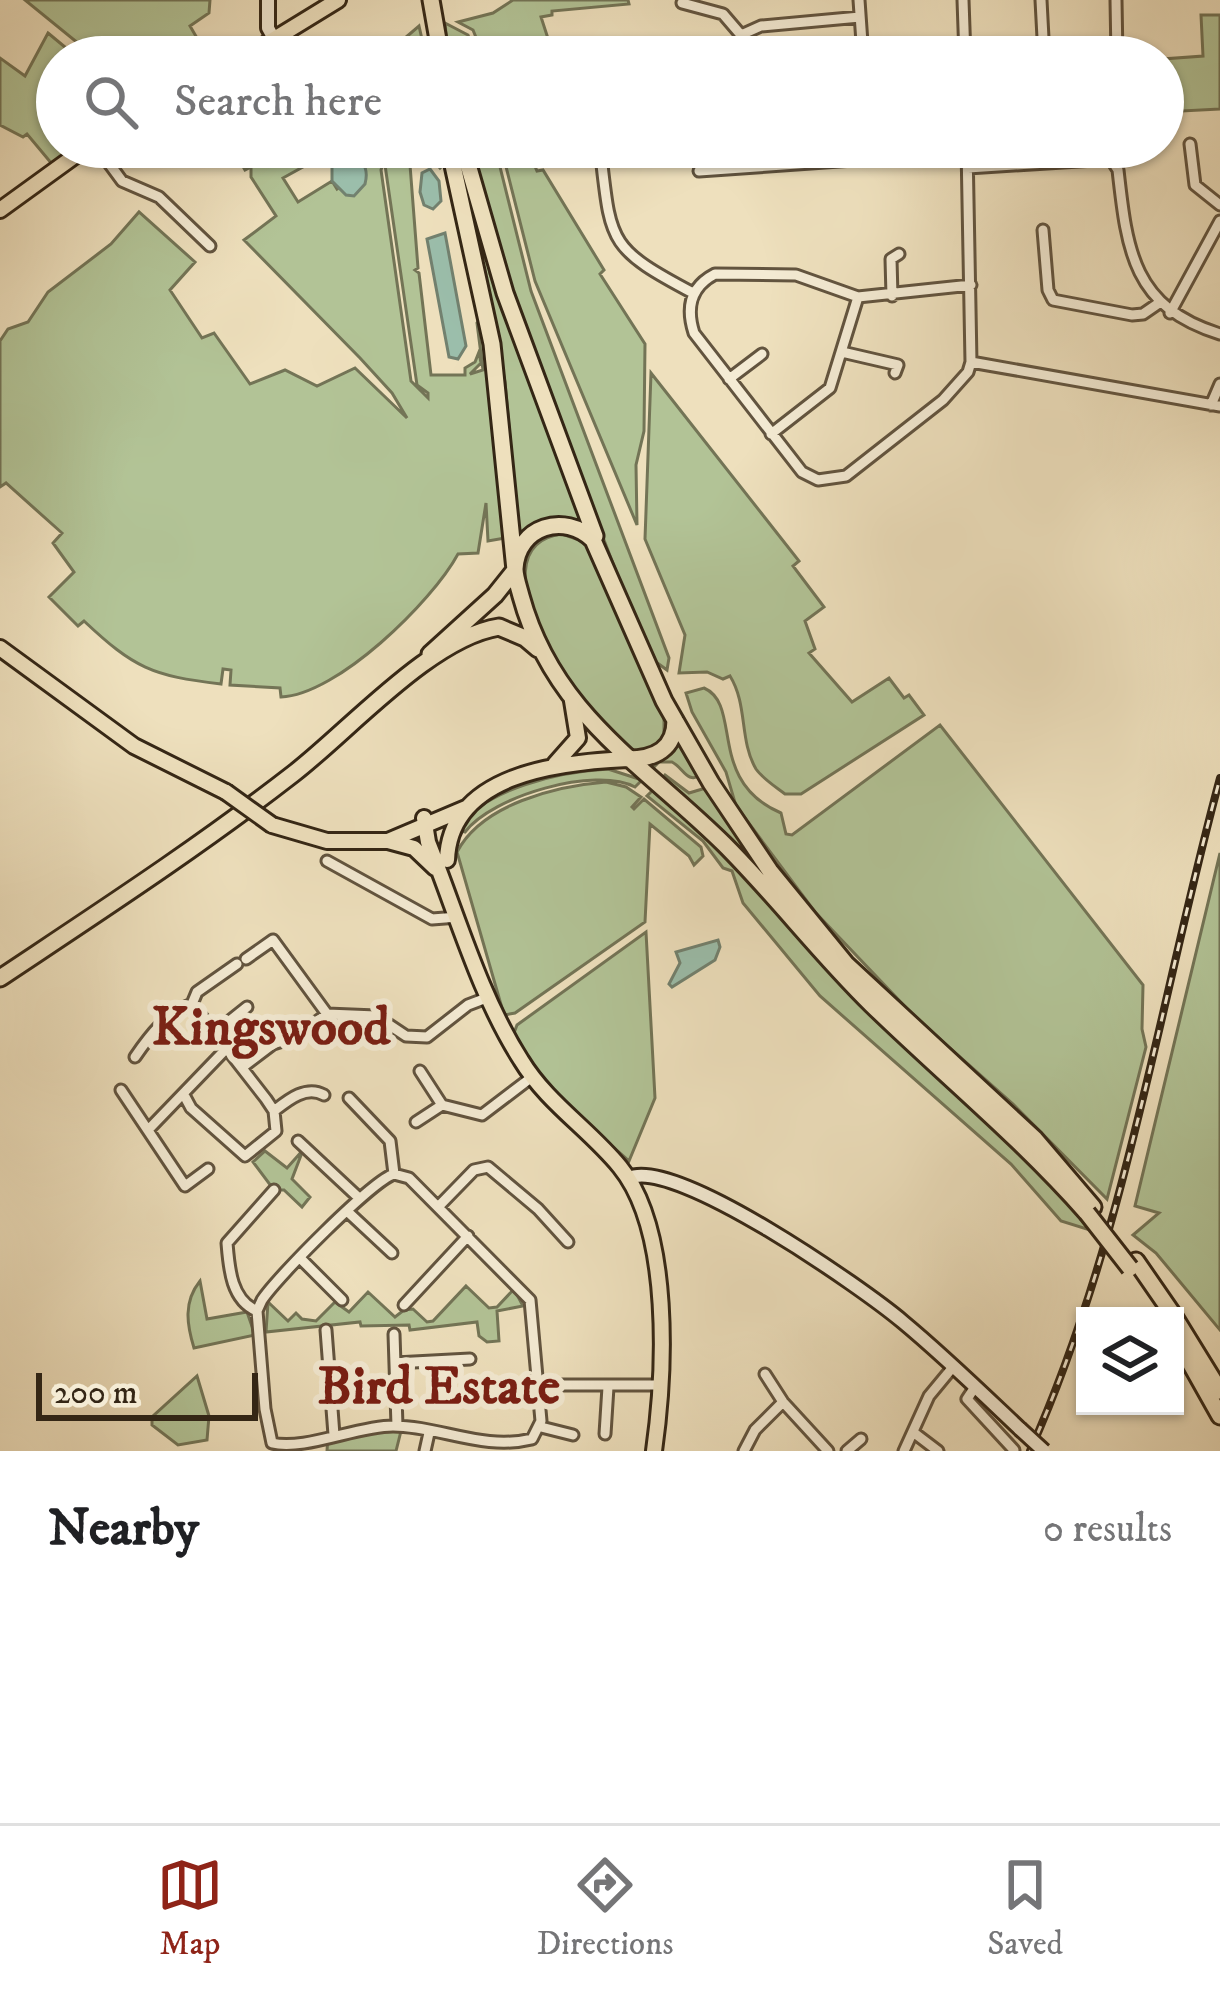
<!DOCTYPE html>
<style>
:root{--surface:#fff;--page:#f2f2f2;--text:#202124;--muted:#757577;--line:#e0e0e0;--accent:#8f2418}
body{margin:0;font-family:"IM FELL DW Pica",serif;background:var(--page);color:var(--text)}
.controls{position:absolute;right:36px;bottom:36px;display:grid;overflow:hidden;border-radius:0px;box-shadow:0 3px 9px #0004}
.controls button{width:108px;height:108px;display:grid;place-items:center;padding:0;border:0;border-bottom:3px solid var(--line);background:var(--surface);color:var(--text);font:60px sans-serif}
.scale{position:absolute;left:36px;bottom:30px;width:222px;box-sizing:border-box;padding-left:12px;border:6px solid #342615;border-top:0;font-size:33px;line-height:42px;white-space:nowrap;color:#342615;-webkit-text-stroke:9px #f4ebd4;paint-order:stroke}
.list{margin:0;padding:0;list-style:none}
h2{display:flex;justify-content:space-between;align-items:center;height:156px;margin:0;padding:0 48px;font-size:51px}
h2 small{font-size:39px;font-weight:400;color:var(--muted)}
.icon{flex:none;width:66px;height:66px;fill:none;stroke:currentColor;stroke-width:2;stroke-linecap:round;stroke-linejoin:round}
.map{position:relative;flex:none;width:1220px;height:1451px;overflow:hidden}
.search{position:absolute;background:var(--surface);box-shadow:0 3px 9px #0004;left:36px;right:36px;top:36px;height:132px;display:flex;align-items:center;gap:30px;box-sizing:border-box;padding:0 42px;border-radius:66px;color:var(--muted);font-size:45px}
.sheet{height:372px;background:var(--surface)}
nav{display:flex;justify-content:space-around;align-items:center;box-sizing:border-box;height:168px;border-top:3px solid var(--line);background:var(--surface);font-size:33px;color:var(--muted)}
nav a{display:grid;justify-items:center;gap:6px}
nav .on{color:var(--accent)}
.map>svg:first-child{display:block}
</style>
<div class="map">
<svg width="1220" height="1451" viewBox="0 0 1220 1451">
<rect width="100%" height="100%" fill="#eee0bd"/>
<filter id="stains"><feTurbulence type="fractalNoise" baseFrequency=".00167" numOctaves="4"/><feColorMatrix values="0 0 0 0 .2 0 0 0 0 .09 0 0 0 0 .02 0 0 0 .5 -.17"/></filter>
<radialGradient id="worn" r=".72"><stop offset=".6" stop-color="#630" stop-opacity="0"/><stop offset="1" stop-color="#630" stop-opacity=".3"/></radialGradient>
<path fill="#b2c396" stroke="#737456" stroke-width="3" fill-rule="evenodd" d="M 25,0 L 210,0 L 209,13 L 190,26 L 208,57 L 95,57 Z
M 513,0 L 628,0 L 629,4 L 552,11 L 552,15 L 541,17 L 554,57 L 484,57 L 473,30 L 458,22 L 493,13 Z
M 1201,15 L 1220,15 L 1220,109 L 1163,112 L 1163,59 L 1203,56 Z
M 445,23 L 468,35 L 477,57 L 448,57 Z
M 419,26 L 426,57 L 396,57 L 405,38 Z
M 48,33 L 77,57 L 57,57 L 57,147 L 77,147 L 52,164 L 27,134 L 23,137 L 0,125 L 0,58 L 25,76 Z
M 232,147 L 389,147 L 381,170 L 411,381 L 428,398 L 428,393 L 417,385 L 385,165 L 396,147 L 446,147 L 477,310 L 447,168 L 444,164 L 440,168 L 428,154 L 410,165 L 418,268 L 415,270 L 419,273 L 431,375 L 465,375 L 465,368 L 475,362 L 479,352 L 481,363 L 470,374 L 483,370 L 477,323 L 482,317 L 505,538 L 488,541 L 486,503 L 478,553 L 458,554 C 432,602 337,695 281,697 L 280,688 L 230,685 L 231,670 L 223,669 L 221,684 C 152,676 134,668 84,621 L 78,626 L 49,597 L 74,572 L 53,543 L 62,533 L 6,483 L 0,487 L 0,341 L 8,329 L 28,322 L 48,292 L 111,244 L 139,212 L 195,262 L 170,290 L 202,338 L 214,333 L 250,384 L 285,370 L 317,386 L 355,368 L 407,418 L 392,393 L 360,358 L 244,240 L 276,216 L 251,177 L 251,167 L 245,170 ZM 343,153 L 354,156 L 366,167 L 337,189 L 332,181 L 298,202 L 283,178 L 312,162 Z
M 468,147 L 495,147 L 531,291 L 669,658 L 667,670 L 656,662 L 637,626 L 551,402 L 521,324 Z
M 501,147 L 527,147 L 537,171 L 543,170 L 604,270 L 600,274 L 645,344 L 644,431 L 636,465 L 637,525 L 535,281 Z
M 481,254 L 488,254 L 490,274 L 582,521 L 549,519 L 519,539 L 505,382 Z
M 651,373 L 799,561 L 793,566 L 824,607 L 805,621 L 815,649 L 809,653 L 852,702 L 889,678 L 904,698 L 909,695 L 924,715 L 801,794 L 785,794 C 776,787 763,779 756,769 C 739,740 748,705 730,676 L 723,679 L 707,672 L 679,673 L 685,635 L 645,539 Z
M 562,534 L 585,542 L 594,553 L 664,717 L 664,736 C 656,747 646,754 632,750 C 591,739 463,546 562,534 Z
M 704,688 C 743,705 706,781 781,813 L 786,834 L 792,835 L 940,725 L 1143,985 L 1142,1029 L 1146,1047 L 1107,1199 L 1013,1104 L 915,1017 L 815,912 L 736,806 L 726,772 L 692,712 L 686,693 Z
M 678,734 L 702,775 C 686,784 684,768 672,762 L 659,762 L 651,770 L 644,764 Z
M 608,769 L 642,780 L 635,787 C 595,766 492,796 465,832 L 455,829 C 488,788 557,772 608,769 Z
M 665,775 L 689,793 L 709,787 L 773,886 L 662,779 Z
M 606,782 L 626,787 L 641,797 L 632,807 L 634,809 L 644,799 L 701,847 L 703,856 L 694,865 L 689,856 L 650,824 L 645,922 L 515,1013 L 504,1015 L 457,852 C 482,804 556,786 606,782 Z
M 654,789 C 808,923 957,1080 1093,1231 L 1061,1221 L 1011,1164 L 820,996 L 743,903 L 732,871 L 723,868 L 703,841 L 647,796 Z
M 1220,853 L 1220,1330 L 1156,1253 L 1133,1235 L 1159,1213 L 1135,1206 Z
M 646,932 L 655,1098 L 629,1161 C 593,1128 527,1081 514,1033 L 517,1025 Z
M 303,1150 L 292,1179 L 310,1197 L 302,1207 L 284,1190 L 274,1190 L 253,1162 L 265,1151 L 287,1168 Z
M 200,1281 L 207,1319 L 247,1312 L 255,1335 L 194,1348 C 187,1325 183,1302 200,1281 Z
M 466,1286 L 489,1308 L 497,1307 L 514,1289 L 523,1306 L 497,1311 L 499,1341 L 487,1342 L 479,1336 L 477,1322 L 410,1330 L 409,1325 L 361,1326 L 360,1322 L 266,1332 L 268,1302 L 288,1321 L 296,1313 L 302,1319 L 316,1321 L 335,1302 L 349,1312 L 368,1292 L 395,1317 L 404,1310 L 413,1309 L 427,1322 L 433,1321 Z
M 197,1376 L 209,1416 L 207,1440 L 178,1445 L 152,1425 L 152,1417 Z
M 402,1427 L 396,1451 L 327,1451 L 328,1436 Z"/>
<path fill="#9bbeab" stroke="#72816f" stroke-width="3" d="M 343,153 C 360,157 370,165 365,184 L 354,196 L 346,195 L 332,181 L 332,166 Z
M 430,169 L 439,181 L 441,201 L 433,209 L 424,205 L 420,192 L 422,173 Z
M 445,233 L 466,346 L 458,359 L 449,357 L 427,239 Z
M 718,940 L 720,947 L 715,960 L 672,987 L 669,984 L 680,963 L 676,952 Z"/>
<g fill="none" stroke-linecap="round" stroke-linejoin="round">
<g stroke="#62543f" stroke-width="15">
<path id="street" d="M 859,0 L 863,57
M 963,0 L 965,57
M 1041,0 L 1044,57
M 1116,0 L 1117,57
M 682,3 L 723,14 L 741,35
M 743,57 L 741,35 L 761,26 L 860,17
M 1190,144 L 1195,185 L 1220,205
M 97,147 L 122,181 L 159,197 L 210,246
M 600,147 C 611,242 606,247 693,293
M 967,147 L 971,362 L 968,372 L 943,400 L 846,476 L 818,480 L 802,472 L 694,333 C 686,308 690,287 715,274 L 796,275 L 858,297 L 971,285
M 968,168 L 1111,159 L 1118,170 C 1127,251 1133,307 1220,334
M 699,171 L 967,152
M 1043,230 L 1048,290 L 1053,300 L 1132,315 L 1143,314 L 1159,303
M 892,296 L 891,259 L 899,254
M 1170,313 L 1220,221
M 842,352 L 898,365 L 895,373
M 971,362 L 1220,406
M 729,379 L 762,354
M 1211,405 L 1220,384
M 771,434 L 830,388 L 858,297
M 327,861 L 432,919 L 458,917
M 246,959 L 273,940 L 327,1014
M 217,1031 L 247,1007
M 135,1057 C 150,1035 167,1013 192,1004
M 244,1066 L 273,1044 L 298,1036 L 327,1014 L 376,1016 L 406,1036 L 427,1037 L 468,1005 L 489,997
M 420,1071 L 442,1105
M 121,1090 L 185,1186 L 208,1169
M 184,1095 L 191,1108 L 245,1156 L 276,1131 L 274,1111 L 266,1099 L 192,1004 L 197,992 L 237,964
M 349,1098 L 390,1141 L 394,1174
M 274,1111 C 288,1100 306,1085 324,1095
M 416,1122 L 442,1105 L 482,1115 L 532,1077
M 148,1130 L 226,1049
M 298,1141 L 359,1198
M 394,1174 L 409,1178 L 530,1300 L 541,1421 L 532,1439 C 483,1451 440,1426 393,1426 C 357,1426 304,1451 272,1443 L 265,1409 L 257,1311 L 262,1300 C 277,1277 372,1181 394,1174 Z
M 438,1207 L 474,1170 L 488,1167 L 538,1209 L 568,1242
M 348,1212 L 392,1253
M 300,1258 L 342,1300
M 404,1305 L 468,1236
M 257,1311 C 231,1300 229,1268 227,1243 L 274,1190
M 326,1330 L 334,1435
M 394,1334 L 397,1426
M 395,1363 L 470,1359
M 765,1374 L 783,1402 L 828,1451
M 539,1385 L 661,1385
M 975,1387 L 967,1399 L 1014,1450
M 541,1427 L 573,1435
M 913,1432 L 938,1451
M 605,1434 L 608,1387
M 425,1451 L 429,1433
M 744,1451 L 755,1430 L 783,1402
M 847,1451 L 861,1439
M 904,1451 L 929,1396 L 953,1367"/>
</g>
<g stroke="#342615" stroke-width="18">
<path id="secondary" d="M 268,0 L 268,28 L 274,39
M 629,1178 C 674,1156 864,1289 903,1322 C 944,1356 982,1393 1020,1429"/>
</g>
<g stroke="#342615" stroke-width="20">
<path id="primary" d="M 245,57 L 338,0
M 0,210 L 87,147
M 0,648 L 134,746 L 226,792
M 555,764 L 578,738 L 572,701
M 424,818 L 428,842 C 457,914 479,994 521,1060 C 547,1103 589,1129 620,1167 C 672,1231 665,1373 654,1451
M 272,825 L 327,841 L 388,841 L 466,808
M 388,841 L 414,848 L 435,868
M 447,860 C 450,773 561,762 628,759"/>
</g>
<g stroke="#342615" stroke-width="21">
<path id="highway" d="M 431,0 L 441,57
M 463,147 L 505,293 L 595,536
M 430,654 L 495,595 L 515,570 L 492,344 L 449,147
M 628,759 C 655,759 675,749 675,720
M 0,978 C 99,912 199,847 293,774 C 349,731 430,638 499,627 L 525,638 L 538,649
M 1087,1213 C 1019,1136 945,1076 872,1005 C 820,954 776,896 724,844 C 643,764 553,714 521,596 C 519,588 515,577 515,569 C 517,526 565,512 593,540 L 664,701 L 711,783 L 770,871 L 846,964 L 1035,1139 L 1093,1207
M 1136,1261 L 1174,1316
M 1175,1318 L 1220,1391
M 1175,1336 L 1220,1416"/>
</g>
<use href="#street" stroke="#f4ebd4" stroke-width="9"/>
<use href="#secondary" stroke="#f4ebd4" stroke-width="12"/>
<use href="#primary" stroke="#eee0bd" stroke-width="14"/>
<use href="#highway" stroke="#eee0bd" stroke-width="15"/>
<g stroke="#342615" stroke-width="8">
<path id="rail" d="M 1030,1451 C 1126,1236 1159,1004 1220,778"/>
</g>
<use href="#rail" stroke="#f4ebd4" stroke-width="3" stroke-dasharray="9" stroke-linecap="butt"/>
<g stroke="#342615" stroke-width="18" stroke-linecap="butt">
<path id="secondary-bridge" d="M 1020,1429 L 1044,1451"/>
</g>
<g stroke="#342615" stroke-width="20" stroke-linecap="butt">
<path id="primary-bridge" d="M 226,792 L 272,825"/>
</g>
<g stroke="#342615" stroke-width="21" stroke-linecap="butt">
<path id="highway-bridge" d="M 1087,1213 L 1130,1268"/>
</g>
<use href="#secondary-bridge" stroke="#f4ebd4" stroke-width="12"/>
<use href="#primary-bridge" stroke="#eee0bd" stroke-width="14"/>
<use href="#highway-bridge" stroke="#eee0bd" stroke-width="15"/>
</g>
<g text-anchor="middle" stroke-width="12" stroke-linejoin="round" paint-order="stroke">
<g font-size="54" font-weight="bold" fill="#7a1f14" stroke="#f4ebd4">
<text x="271" y="1044">Kingswood</text>
<text x="439" y="1403">Bird Estate</text>
</g>
</g>
<rect width="100%" height="100%" filter="url(#stains)"/>
<rect width="100%" height="100%" fill="url(#worn)"/>
</svg>
<div class="controls">
<button><svg class="icon" aria-label="layers" viewBox="0 0 24 24"><path d="M12 4l9 5-9 5-9-5zM3 14l9 5 9-5"/></svg></button>
</div>
<div class="scale">200 m</div>
<div class="search"><svg class="icon" aria-label="search" viewBox="0 0 24 24"><circle cx="10" cy="10" r="6"/><path d="M15 15l6 6"/></svg>Search here</div>
</div>
<section class="sheet">
<h2>Nearby<small>0 results</small></h2>
<ul class="list">
</ul>
</section>
<nav>
<a class="on"><svg class="icon" aria-label="map" viewBox="0 0 24 24"><path d="M3 6l6-2 6 2 6-2v14l-6 2-6-2-6 2zM9 4v14M15 6v14"/></svg>Map</a>
<a><svg class="icon" aria-label="directions" viewBox="0 0 24 24"><path d="M12 3l9 9-9 9-9-9zM9 14v-3h6M13 9l2 2-2 2"/></svg>Directions</a>
<a><svg class="icon" aria-label="saved" viewBox="0 0 24 24"><path d="M7 4h10v16l-5-4-5 4z"/></svg>Saved</a>
</nav>
